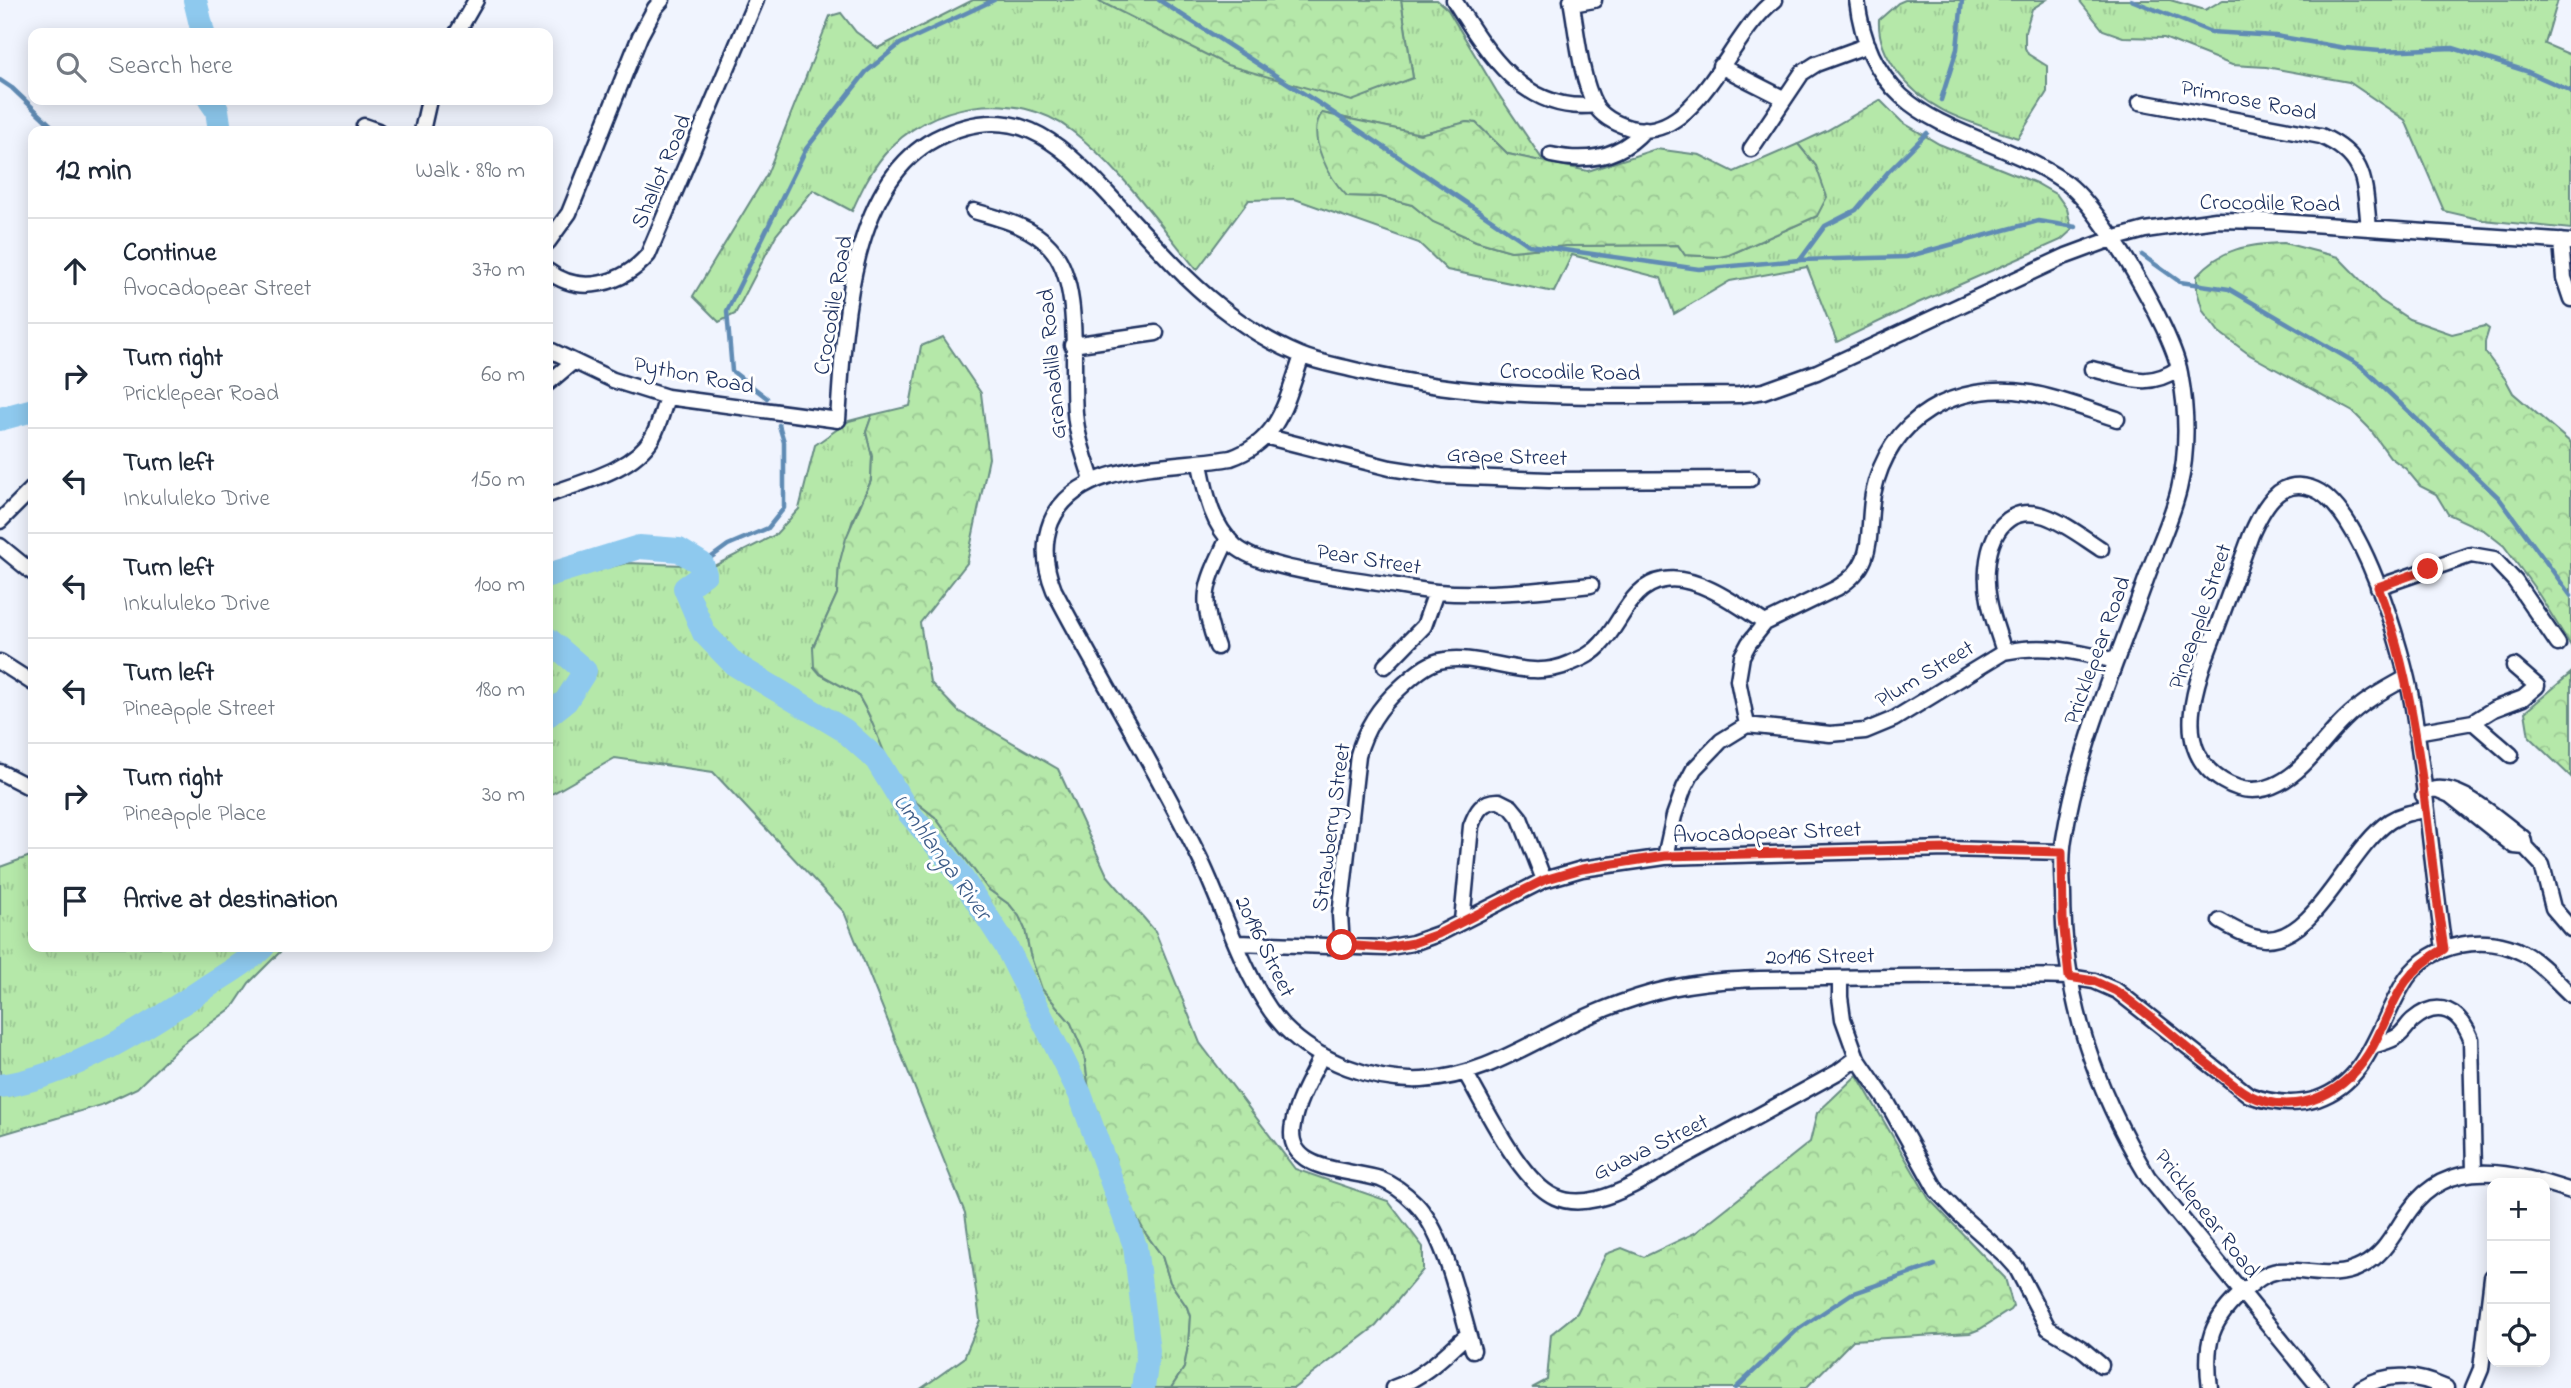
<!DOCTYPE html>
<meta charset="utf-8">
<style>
:root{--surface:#fff;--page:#f2f2f3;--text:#1f2937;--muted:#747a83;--line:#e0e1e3}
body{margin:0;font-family:"Indie Flower",sans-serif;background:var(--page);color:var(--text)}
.controls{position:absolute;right:21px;bottom:21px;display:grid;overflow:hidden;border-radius:14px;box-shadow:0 4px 18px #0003}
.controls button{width:63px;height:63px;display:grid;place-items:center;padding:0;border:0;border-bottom:2px solid var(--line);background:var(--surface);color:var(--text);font:35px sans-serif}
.stop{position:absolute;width:21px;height:21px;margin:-16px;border:5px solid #d93025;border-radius:50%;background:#fff}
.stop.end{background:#d93025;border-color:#fff;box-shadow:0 2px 7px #0008}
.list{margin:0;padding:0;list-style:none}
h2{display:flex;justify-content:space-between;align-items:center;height:91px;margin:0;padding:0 28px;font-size:30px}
h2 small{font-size:23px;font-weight:400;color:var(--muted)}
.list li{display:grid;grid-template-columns:46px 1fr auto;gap:21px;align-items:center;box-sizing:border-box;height:105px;padding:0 28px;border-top:2px solid var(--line)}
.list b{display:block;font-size:26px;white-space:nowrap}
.list p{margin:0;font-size:23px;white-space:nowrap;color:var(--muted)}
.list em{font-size:23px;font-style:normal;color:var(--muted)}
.icon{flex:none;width:38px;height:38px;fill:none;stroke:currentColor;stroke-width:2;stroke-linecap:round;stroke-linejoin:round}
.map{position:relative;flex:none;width:2571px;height:1388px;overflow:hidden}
.search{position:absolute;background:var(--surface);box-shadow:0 4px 18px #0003;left:28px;top:28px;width:525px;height:77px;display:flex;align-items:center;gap:18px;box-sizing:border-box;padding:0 24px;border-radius:14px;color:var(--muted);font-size:26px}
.panel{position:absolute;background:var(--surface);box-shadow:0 4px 18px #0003;left:28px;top:126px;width:525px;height:826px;border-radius:14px}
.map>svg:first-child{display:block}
</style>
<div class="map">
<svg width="2571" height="1388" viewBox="0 0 2571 1388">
<defs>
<pattern id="grass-tufts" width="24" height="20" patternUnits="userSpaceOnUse" patternTransform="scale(1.75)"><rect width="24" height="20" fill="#b5e8a9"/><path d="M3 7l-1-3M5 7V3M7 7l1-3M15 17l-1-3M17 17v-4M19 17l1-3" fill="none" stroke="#9bc794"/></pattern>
<pattern id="forest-crowns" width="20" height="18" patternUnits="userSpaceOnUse" patternTransform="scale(1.75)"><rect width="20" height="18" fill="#b5e8a9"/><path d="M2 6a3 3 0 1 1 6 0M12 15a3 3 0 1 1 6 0" fill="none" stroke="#9bc794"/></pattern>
</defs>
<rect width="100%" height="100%" fill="#f0f4fe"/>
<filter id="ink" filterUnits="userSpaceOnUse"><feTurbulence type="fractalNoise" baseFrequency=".0143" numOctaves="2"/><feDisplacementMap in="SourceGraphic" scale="14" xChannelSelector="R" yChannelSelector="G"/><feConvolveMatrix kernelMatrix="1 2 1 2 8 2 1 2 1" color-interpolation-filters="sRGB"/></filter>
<g filter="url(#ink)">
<path fill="url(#grass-tufts)" stroke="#688c84" stroke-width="2" d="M 973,0 L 1097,0 L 1101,3 L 1413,78 L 1401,0 L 1437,0 L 1448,10 L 1497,92 L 1544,162 L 1508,154 L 1476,123 L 1467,122 L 1420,134 L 1322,113 L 1347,196 L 1381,197 L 1412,205 L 1434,222 L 1476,241 L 1511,251 L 1566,246 L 1678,245 L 1685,255 L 1719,257 L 1729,255 L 1817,216 L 1816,166 L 1798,144 L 1826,131 L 1880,100 L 1902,122 L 1939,144 L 2036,183 L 2057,195 L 2067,209 L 2072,230 L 2061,240 L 1918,303 L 1837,342 L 1807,267 L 1730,281 L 1674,314 L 1661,278 L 1572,255 L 1554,292 L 1447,270 L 1419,243 L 1295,199 L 1249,200 L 1197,270 C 1158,223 1121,168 1072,131 C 1016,87 928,102 884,155 C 870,172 861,191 852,211 L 813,190 L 776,235 L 735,314 L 719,322 L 693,296 L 767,174 L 830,16 L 841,13 L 856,32 L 878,48 Z
M 1905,0 L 2046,0 L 2032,9 L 2025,32 L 2025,48 L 2028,54 L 2047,66 L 2047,92 L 2018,138 C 1970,122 1927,113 1896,70 C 1885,55 1878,39 1879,20 L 1898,3 Z
M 2079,0 L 2170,0 L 2205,10 L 2223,0 L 2558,0 L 2545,44 L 2571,55 L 2571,229 L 2483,220 L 2444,211 L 2405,120 L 2349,82 L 2266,67 L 2232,65 L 2164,38 L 2123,37 L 2103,30 Z
M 872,415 L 866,432 L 872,456 L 871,481 L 853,519 L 839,565 L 837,594 L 813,647 L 820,674 L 858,695 L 916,802 L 935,817 L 988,889 L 1010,905 L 1019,915 L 1025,929 L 1030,954 L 1042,989 L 1071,1023 L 1084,1053 L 1089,1090 L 1146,1234 L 1162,1256 L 1170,1282 L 1187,1307 L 1190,1317 L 1188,1346 L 1184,1368 L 1171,1388 L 922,1388 L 964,1358 L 980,1320 L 965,1213 L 844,912 L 713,772 L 615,758 L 548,796 L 548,582 L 627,563 L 714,566 L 775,535 L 799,509 L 815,445 L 849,421 Z
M 33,855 L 33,947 L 285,947 L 249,983 L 233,1007 L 181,1045 L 137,1088 L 101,1105 L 0,1135 L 0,867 Z"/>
<path fill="url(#forest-crowns)" stroke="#688c84" stroke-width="2" d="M 1097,0 L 1401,0 L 1413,78 L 1352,101 L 1227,65 Z
M 1322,113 L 1420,134 L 1466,122 L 1476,123 L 1508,154 L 1588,171 L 1656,149 L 1700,155 L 1734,172 L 1798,144 L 1816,166 L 1827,197 L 1817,216 L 1729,255 L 1719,257 L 1685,255 L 1678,245 L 1566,246 L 1511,251 L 1476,241 L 1433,222 L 1412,205 L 1381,197 L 1347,196 C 1330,179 1305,136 1322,113 Z
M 2284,243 L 2338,257 L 2380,300 L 2409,319 L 2452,334 L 2485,326 L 2489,329 L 2485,342 L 2485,352 L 2506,380 L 2513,393 L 2571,443 L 2571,646 L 2536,590 L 2504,546 L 2485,531 L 2448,514 L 2436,494 L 2420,486 L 2406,469 L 2390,457 L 2369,428 L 2353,412 L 2250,355 L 2219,332 L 2203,311 L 2197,291 L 2197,276 C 2221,248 2249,244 2284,243 Z
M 943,337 L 981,393 L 989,458 L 967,563 L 920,623 L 930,682 L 958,711 L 1058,769 L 1107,875 L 1155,931 L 1200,1043 L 1295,1169 L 1388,1201 L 1423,1247 L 1423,1270 L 1376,1326 L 1294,1388 L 1171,1388 L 1184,1368 L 1188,1346 L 1190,1316 L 1187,1307 L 1170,1282 L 1162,1256 L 1146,1234 L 1129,1204 L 1103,1135 L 1089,1090 L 1084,1053 L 1071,1023 L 1042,989 L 1030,954 L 1025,929 L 1019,916 L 1010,905 L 988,889 L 935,817 L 916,802 L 897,783 L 868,713 L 858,695 L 820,674 L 814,667 L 813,647 L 837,594 L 839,565 L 846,538 L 871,481 L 872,456 L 866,432 L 872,415 L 910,406 L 921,346 Z
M 2571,673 L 2571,777 L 2529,737 L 2525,712 Z
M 1857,1075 L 1929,1199 L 2005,1278 L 2013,1306 L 2010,1310 L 1980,1329 L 1970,1333 L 1853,1340 L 1806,1388 L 1532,1388 L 1547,1380 L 1551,1334 L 1577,1313 L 1606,1254 L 1622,1248 L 1644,1257 L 1695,1233 L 1810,1142 L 1817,1113 Z"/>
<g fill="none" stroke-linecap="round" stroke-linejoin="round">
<path stroke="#608bb4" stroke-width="4.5" d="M 1159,0 L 1323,106 L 1529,245 L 1699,269 L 1800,260 L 1906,257 L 2038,221 L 2076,227
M 2131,0 L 2211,32 L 2276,36 L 2345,48 L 2380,51 L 2453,48 L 2526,71 L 2571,91
M 0,80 L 12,88 L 57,131
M 1941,100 L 1957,49 L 1962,0
M 2142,255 L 2180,282 L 2229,289 L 2361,366 L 2499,498 L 2571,596
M 1800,260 L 1825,226 L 1856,210 L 1888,172 L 1927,133
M 767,398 L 732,371 L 727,311 L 806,149 L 866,72 L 900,44 L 994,0
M 702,564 L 728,545 L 768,528 L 784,508 L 784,442 L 779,425
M 1736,1388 L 1797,1330 L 1851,1294 L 1935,1265"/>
<path stroke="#8ec9ee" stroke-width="24" d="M 195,0 L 203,33
M 210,100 L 217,110 L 220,131
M 0,419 L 33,410
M 548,575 L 639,547 L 679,550 L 702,564 L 705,574 L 685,588 L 704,633 L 734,664 L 844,730 L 876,759 L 909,813 L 954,866 L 1006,946 L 1080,1094 L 1135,1246 L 1148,1351 L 1143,1388
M 548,639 L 585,671 L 566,701 L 548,715
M 0,1086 C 71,1077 152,1024 211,984 C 228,973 248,962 263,947"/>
<g stroke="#1b2f5e" stroke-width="19">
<path id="street" d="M 1454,0 C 1487,53 1525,114 1595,105
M 1571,0 C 1577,31 1580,77 1595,105 C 1602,117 1617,124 1630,128 C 1697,145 1729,33 1775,0
M 1857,0 C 1873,134 1977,122 2065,182 C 2101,207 2172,329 2180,373 C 2187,411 2188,451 2179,489 C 2171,522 2155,553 2144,585 C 2114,669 2078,750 2064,839 C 2061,857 2062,875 2063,893 C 2063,999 2095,1088 2148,1177 L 2320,1388
M 1572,4 L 1594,0
M 457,33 L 476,0
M 1720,66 L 1783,98
M 2140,102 L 2321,136 C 2368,157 2364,183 2369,228
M 364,126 L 378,131
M 422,131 L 429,100
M 1751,149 L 1802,73 L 1816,64 L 1868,45
M 1551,155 C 1587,163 1620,158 1645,129
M 974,211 C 1001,219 1031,226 1050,247 C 1083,283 1071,366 1075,413 C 1077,437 1085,458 1092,480
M 2561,241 L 2564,278 L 2571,299
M 548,242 L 569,213 L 640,36 L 655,8 L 662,0
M 548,271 C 580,296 623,284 648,255 L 756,0
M 1072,345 L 1156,333
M 548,349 L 613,380 L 667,397 L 838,420 C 844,333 848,185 935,139 C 1011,99 1057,139 1107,193 C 1133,221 1159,250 1186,277 C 1220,310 1257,337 1300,355 C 1319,363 1340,366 1359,371 C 1484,402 1611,396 1739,395 L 1764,391 L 1817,372 L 2066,256 L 2112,239 L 2145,230 L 2216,220 L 2267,221 L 2571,242
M 1302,356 C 1286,401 1280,441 1231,458 C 1174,468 1077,460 1051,522 C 1042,545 1045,568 1054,590 C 1101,680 1155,766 1199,857 C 1224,907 1246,987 1284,1027 C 1319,1062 1373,1082 1422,1080 C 1486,1077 1536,1038 1593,1014 C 1613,1005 1634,998 1655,992 C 1710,977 1769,979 1825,978 C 1907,977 1988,975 2069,977 L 2094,981 L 2117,991 L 2249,1095 C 2271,1103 2294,1106 2317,1099 C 2371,1081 2379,1020 2407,978 C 2431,943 2486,933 2523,953 C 2541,963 2556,981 2571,995
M 2092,369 C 2127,377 2147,390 2179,368
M 548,383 L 573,362
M 1268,437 L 1390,468 L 1441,476 L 1549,480 L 1750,479
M 1200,464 C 1206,494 1211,524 1235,546 C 1261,569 1342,577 1378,583 C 1398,586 1417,590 1437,592 C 1486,596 1542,590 1591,585
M 548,495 C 581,482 632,471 652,438 C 659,426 663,410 667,397
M 0,521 L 33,488
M 0,546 L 33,573
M 2378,587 L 2471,555 L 2494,559 L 2515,581 L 2558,644
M 1217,647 C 1198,596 1206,585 1228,538
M 2004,652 C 1999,635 1992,618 1989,600 C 1981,562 1993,499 2045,516 C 2065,523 2084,538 2101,549
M 0,662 L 33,683
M 1385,666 L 1424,626 L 1436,592
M 2406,678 C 2384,690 2362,702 2344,720 C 2323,740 2305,770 2279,783 C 2260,793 2241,792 2223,781 C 2166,747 2200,672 2218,625 C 2229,595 2240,565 2251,535 C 2262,510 2278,477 2311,488 C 2361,503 2403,653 2412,702 C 2426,784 2432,867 2444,949
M 2473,722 L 2511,755
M 1747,725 L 1738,680 L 1742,656 L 1749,643 L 1765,623 L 1837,588 C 1878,564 1866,533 1873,494 C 1889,417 1955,381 2030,393 C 2059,398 2089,410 2117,419
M 2416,732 L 2473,722 L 2494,709 L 2523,698 L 2537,686 L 2514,666
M 0,772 L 33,789
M 2423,795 C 2449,771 2501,822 2523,838 L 2525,847 L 2514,846 L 2450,795 L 2436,789
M 2525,847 L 2542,865 L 2553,908 L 2571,929
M 1665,857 L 1674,816 L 1684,788 L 1694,769 L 1721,741 L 1747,725 L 1830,734 L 1865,731 L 1894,719 L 2004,652 C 2046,643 2076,652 2116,661
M 1462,921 L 1471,826 C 1476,812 1482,800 1499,801 L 1511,807 L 1520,818 L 1544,880
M 2220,921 C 2234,929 2249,938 2265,939 C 2316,941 2348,849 2390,821 C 2401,814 2413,812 2425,810
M 1238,943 L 1385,948 L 1413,943 L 1438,934 L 1544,880 L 1582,869 L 1665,857 L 1947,849 L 2062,852
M 1342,945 L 1340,915 L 1358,755 C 1365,729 1380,706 1400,688 C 1411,678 1424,665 1439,661 C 1484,651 1525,684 1571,663 C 1583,658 1594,653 1602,643 C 1622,622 1631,585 1664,580 C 1697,574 1739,606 1765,623
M 1840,978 L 1840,997 L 1843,1019 L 1857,1058 L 1887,1102 L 1937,1191 L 1959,1214 L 2007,1257 L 2016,1267 L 2048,1328 L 2081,1348 L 2101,1365
M 2373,1046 C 2381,1043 2391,1041 2398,1036 C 2404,1032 2407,1025 2413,1020 C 2439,998 2460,1011 2471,1039 L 2474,1172
M 1322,1055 C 1311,1077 1297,1100 1293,1124 C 1283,1173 1351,1169 1380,1179 C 1393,1184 1405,1193 1415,1203 C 1446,1234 1460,1308 1473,1350
M 1466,1074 C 1486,1108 1520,1181 1555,1197 C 1568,1203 1584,1202 1597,1199 C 1629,1191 1659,1170 1688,1154 C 1738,1127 1788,1100 1838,1072 L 1857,1058
M 1393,1388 C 1422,1379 1446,1354 1468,1334
M 2210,1388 C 2204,1342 2210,1320 2246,1289 C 2256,1281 2265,1273 2278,1271 C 2306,1268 2335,1281 2362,1266 C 2386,1254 2395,1230 2410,1210 C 2449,1154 2516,1173 2571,1191
M 2361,1388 C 2389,1371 2417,1375 2446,1388
M 2473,1388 L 2481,1369 L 2492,1277"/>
</g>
<use href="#street" stroke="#fff" stroke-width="14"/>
</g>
</g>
<g fill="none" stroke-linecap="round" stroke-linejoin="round" filter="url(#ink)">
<path stroke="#d93025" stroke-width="9" d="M 1342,945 L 1385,948 L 1413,943 L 1438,934 L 1544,880 L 1582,869 L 1665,856 L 1947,849 L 2062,852 L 2063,919 L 2069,977 L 2094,981 L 2116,991 C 2150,1014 2180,1043 2213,1068 C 2224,1077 2235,1087 2247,1094 C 2298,1120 2348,1092 2373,1046 C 2396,1002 2397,976 2444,949 C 2425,828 2422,703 2378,587 L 2428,569"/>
</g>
<g text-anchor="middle" stroke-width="6" stroke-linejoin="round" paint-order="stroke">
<g font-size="23" fill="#1b2f5e" stroke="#fff">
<text transform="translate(2249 99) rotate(11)" y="8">Primrose Road</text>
<text transform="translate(660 171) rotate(-67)" y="8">Shallot Road</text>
<text transform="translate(2270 202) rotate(1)" y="8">Crocodile Road</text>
<text transform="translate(832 305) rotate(-80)" y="8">Crocodile Road</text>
<text transform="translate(1051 364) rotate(-95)" y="8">Granadilla Road</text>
<text transform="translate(1570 371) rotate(1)" y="8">Crocodile Road</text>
<text transform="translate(694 374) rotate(11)" y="8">Python Road</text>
<text transform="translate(1507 455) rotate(2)" y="8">Grape Street</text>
<text transform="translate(1369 558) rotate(9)" y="8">Pear Street</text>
<text transform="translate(2199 616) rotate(-71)" y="8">Pineapple Street</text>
<text transform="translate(2096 650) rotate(-70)" y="8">Pricklepear Road</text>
<text transform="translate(1924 673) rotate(-31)" y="8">Plum Street</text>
<text transform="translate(1330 827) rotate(-82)" y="8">Strawberry Street</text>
<text transform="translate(1767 831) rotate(-2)" y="8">Avocadopear Street</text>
<text transform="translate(1266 946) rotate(64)" y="8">20196 Street</text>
<text transform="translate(1820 955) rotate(-1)" y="8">20196 Street</text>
<text transform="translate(1650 1146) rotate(-26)" y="8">Guava Street</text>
<text transform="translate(2208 1213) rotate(52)" y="8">Pricklepear Road</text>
</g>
<g font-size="24" font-style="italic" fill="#3e5d89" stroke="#fff">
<text transform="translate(943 856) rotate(54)" y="8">Umhlanga River</text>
</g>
</g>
</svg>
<div class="controls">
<button>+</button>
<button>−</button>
<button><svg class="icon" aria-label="locate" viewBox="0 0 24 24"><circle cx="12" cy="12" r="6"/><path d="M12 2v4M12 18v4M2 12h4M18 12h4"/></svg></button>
</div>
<div class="stop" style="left:1342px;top:945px"></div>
<div class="stop end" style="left:2428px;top:569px"></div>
<div class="search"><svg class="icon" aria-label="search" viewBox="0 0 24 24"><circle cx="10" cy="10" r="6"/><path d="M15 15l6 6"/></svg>Search here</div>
<section class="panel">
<h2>12 min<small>Walk · 890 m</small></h2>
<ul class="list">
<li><svg class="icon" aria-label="ahead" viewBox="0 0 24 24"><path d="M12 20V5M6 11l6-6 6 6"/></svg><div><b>Continue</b><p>Avocadopear Street</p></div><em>370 m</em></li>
<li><svg class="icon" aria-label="right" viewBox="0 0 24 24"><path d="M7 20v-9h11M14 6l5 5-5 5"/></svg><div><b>Turn right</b><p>Pricklepear Road</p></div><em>60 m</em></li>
<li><svg class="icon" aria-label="left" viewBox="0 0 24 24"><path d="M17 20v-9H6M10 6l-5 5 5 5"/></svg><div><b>Turn left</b><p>Inkululeko Drive</p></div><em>150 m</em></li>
<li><svg class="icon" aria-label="left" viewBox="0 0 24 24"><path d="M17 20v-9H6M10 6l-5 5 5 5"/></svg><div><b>Turn left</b><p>Inkululeko Drive</p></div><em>100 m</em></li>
<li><svg class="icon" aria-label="left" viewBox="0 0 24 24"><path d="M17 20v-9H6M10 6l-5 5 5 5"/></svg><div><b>Turn left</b><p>Pineapple Street</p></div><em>180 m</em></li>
<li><svg class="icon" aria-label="right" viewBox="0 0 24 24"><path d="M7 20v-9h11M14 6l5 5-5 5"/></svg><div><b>Turn right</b><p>Pineapple Place</p></div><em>30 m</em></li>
<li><svg class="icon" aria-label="arrive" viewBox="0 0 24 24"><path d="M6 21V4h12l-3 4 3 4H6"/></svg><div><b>Arrive at destination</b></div></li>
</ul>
</section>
</div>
